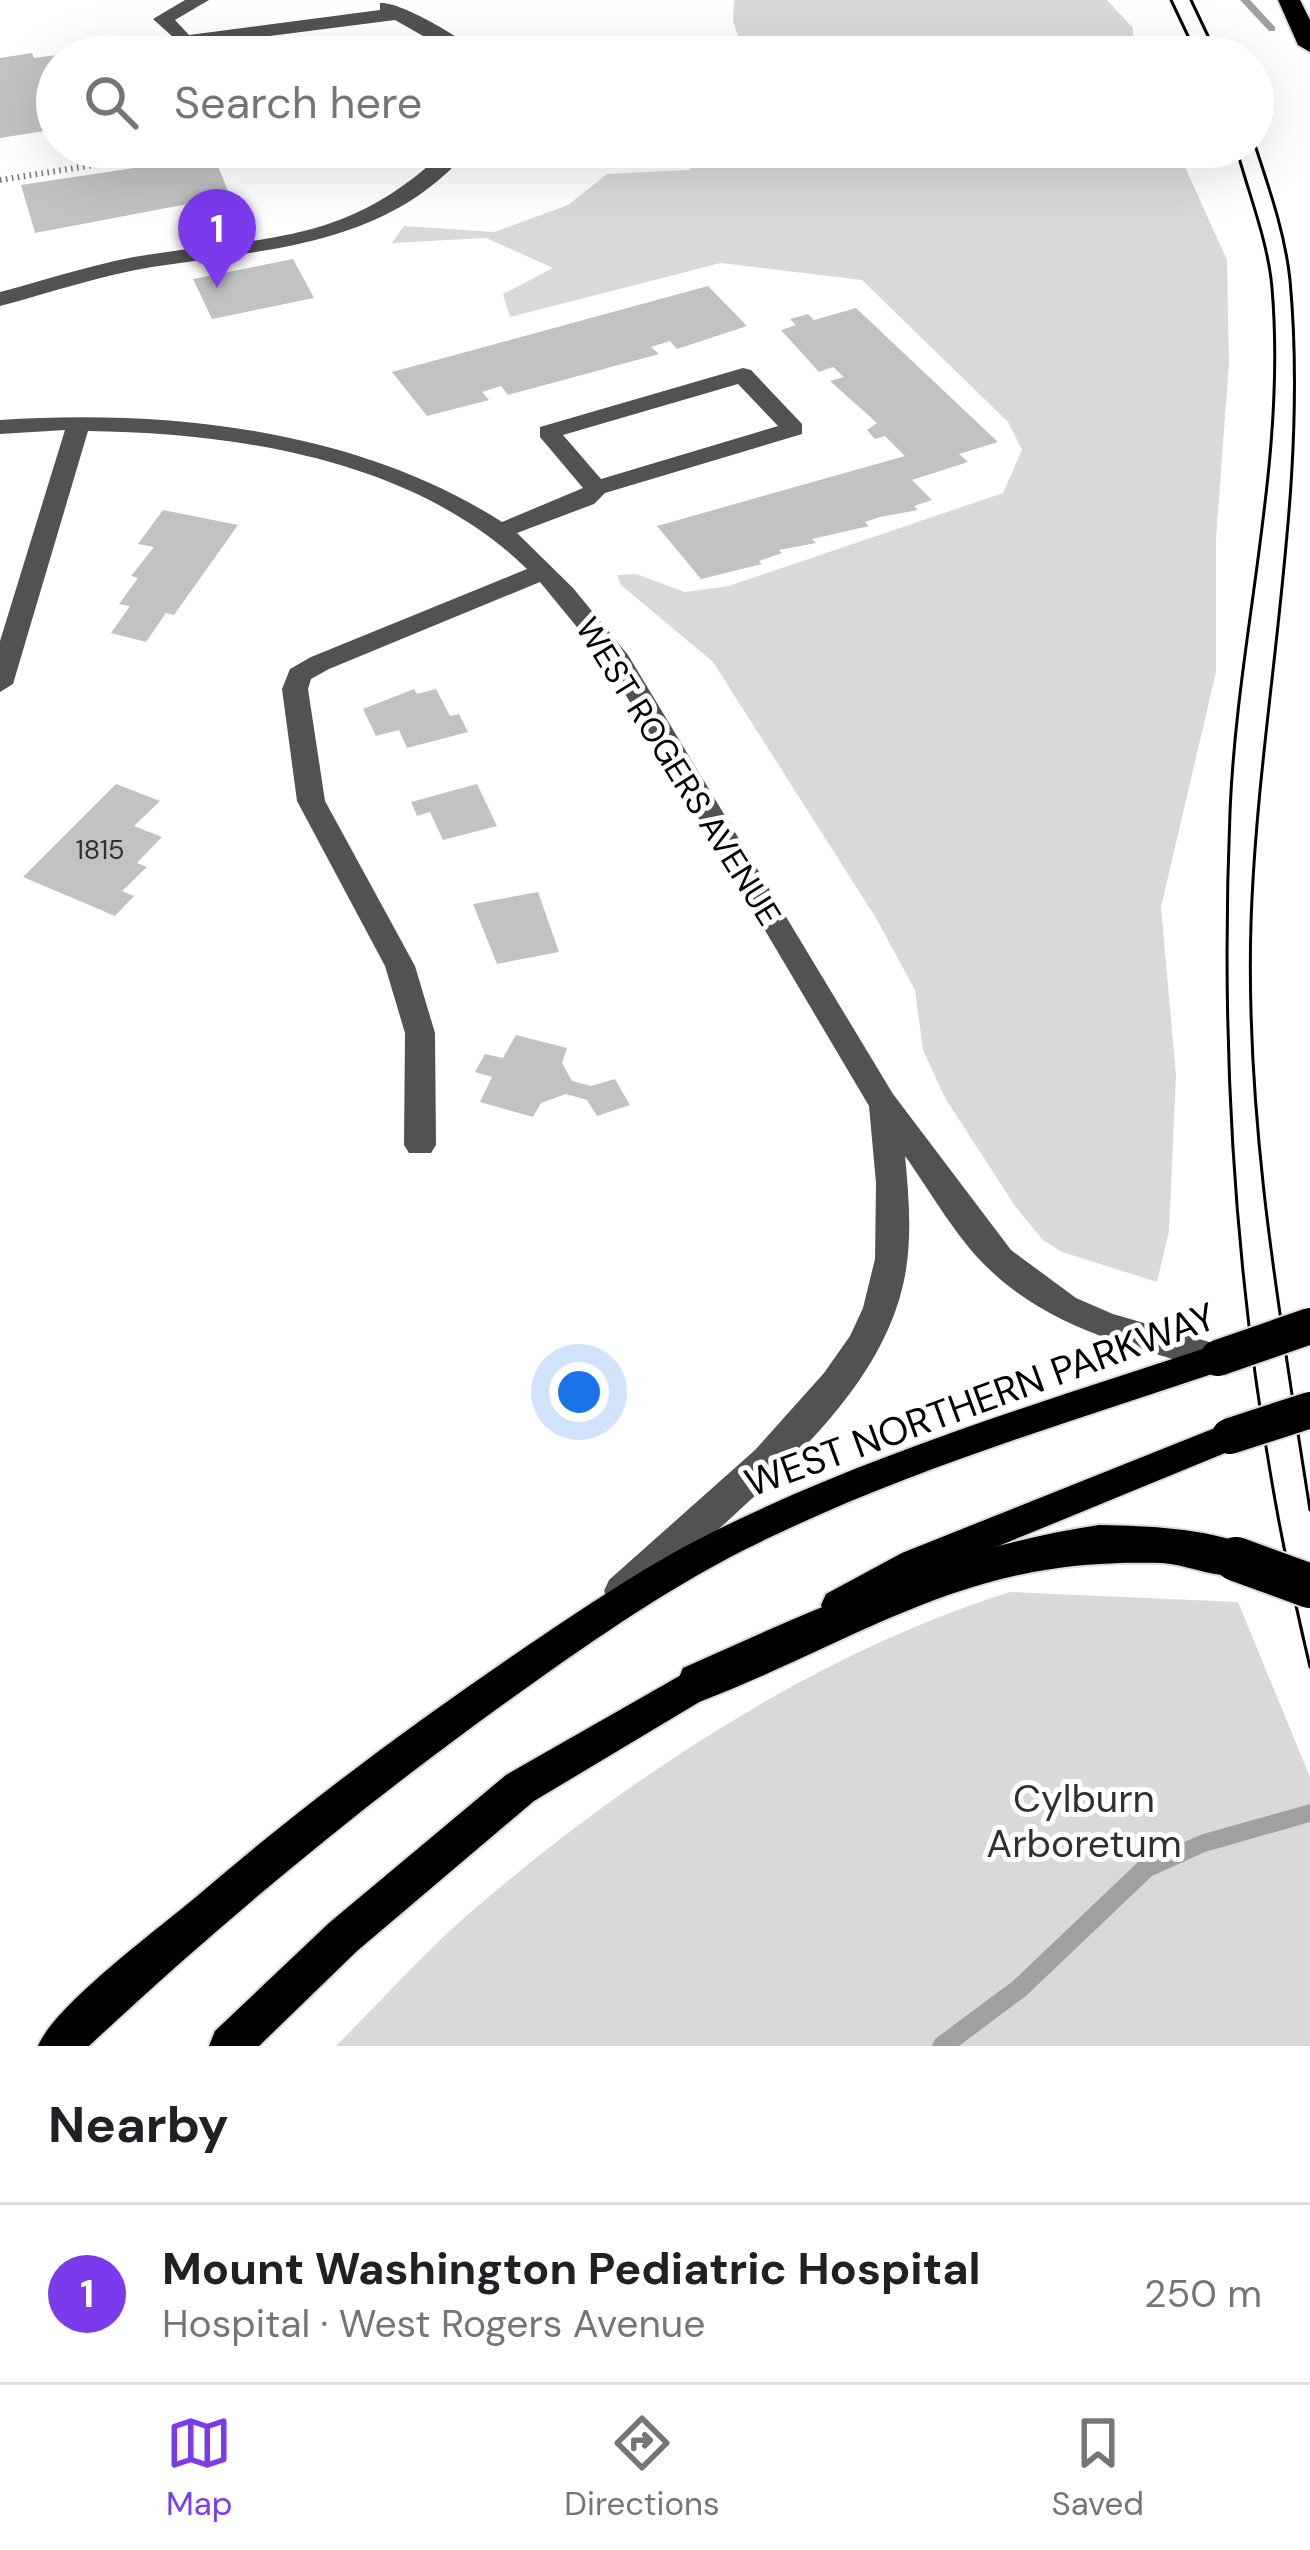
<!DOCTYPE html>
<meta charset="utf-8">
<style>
:root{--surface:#fff;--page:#f6f6f6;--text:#202124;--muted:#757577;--line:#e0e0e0;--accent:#7c3aed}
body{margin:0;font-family:"DM Sans",sans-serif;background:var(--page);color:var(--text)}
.you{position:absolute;left:579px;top:1392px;width:42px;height:42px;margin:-30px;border:9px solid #fff;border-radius:50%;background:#1a73e8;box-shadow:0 0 0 18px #1a73e833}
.badge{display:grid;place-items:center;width:78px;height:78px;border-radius:50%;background:var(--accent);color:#fff;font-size:39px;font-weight:700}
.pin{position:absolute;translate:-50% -99px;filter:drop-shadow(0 3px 6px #0008)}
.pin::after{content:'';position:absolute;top:63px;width:42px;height:36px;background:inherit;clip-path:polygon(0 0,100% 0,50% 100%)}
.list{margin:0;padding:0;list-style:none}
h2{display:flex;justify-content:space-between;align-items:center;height:156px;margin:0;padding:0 48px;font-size:51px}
h2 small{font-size:39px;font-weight:400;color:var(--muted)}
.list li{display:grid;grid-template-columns:78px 1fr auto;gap:36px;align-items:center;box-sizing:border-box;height:180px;padding:0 48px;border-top:3px solid var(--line)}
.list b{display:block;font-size:45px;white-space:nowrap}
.list p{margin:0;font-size:39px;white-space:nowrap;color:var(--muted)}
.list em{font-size:39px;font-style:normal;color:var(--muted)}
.icon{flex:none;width:66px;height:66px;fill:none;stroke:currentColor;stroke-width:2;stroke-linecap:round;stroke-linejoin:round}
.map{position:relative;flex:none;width:1310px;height:2046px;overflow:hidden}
.search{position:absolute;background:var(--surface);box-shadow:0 12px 48px #0002;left:36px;right:36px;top:36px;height:132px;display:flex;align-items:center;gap:30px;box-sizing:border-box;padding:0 42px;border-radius:66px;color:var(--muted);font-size:45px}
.sheet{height:336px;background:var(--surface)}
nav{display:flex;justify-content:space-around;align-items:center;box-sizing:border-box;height:168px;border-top:3px solid var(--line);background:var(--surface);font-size:33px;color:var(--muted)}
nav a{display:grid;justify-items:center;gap:6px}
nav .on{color:var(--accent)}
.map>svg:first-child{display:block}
</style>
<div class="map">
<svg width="1310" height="2046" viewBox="0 0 1310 2046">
<rect width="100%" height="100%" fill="#fff"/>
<path fill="#d9d9d9" d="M 734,0 L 1107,0 L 1133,28 L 1133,57 L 745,57 L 733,21 Z
M 733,147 L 1176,147 L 1227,260 L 1229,363 L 1216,539 L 1216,672 L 1161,907 L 1176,1075 L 1169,1231 L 1157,1282 L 1062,1252 L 1043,1240 L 1015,1206 L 945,1098 L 923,1050 L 915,990 L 876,918 L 713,662 L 621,585 L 617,575 L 636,574 L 685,592 L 729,586 L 1003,493 L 1022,450 L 1008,422 L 862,280 L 721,263 L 510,317 L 503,294 L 553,268 L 486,238 L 392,243 L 404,226 L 494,232 L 568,205 L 607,174 L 688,170 Z
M 1010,1592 L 1238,1602 L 1310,1777 L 1310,2046 L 336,2046 C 381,2001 424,1952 472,1911 C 625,1779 818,1652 1010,1592 Z"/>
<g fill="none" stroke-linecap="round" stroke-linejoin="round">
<path fill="#a0a0a0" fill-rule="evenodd" d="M 1240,0 L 1250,0 L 1275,27 L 1275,31 L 1269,31 Z
M 1310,1804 L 1310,1822 L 1205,1852 L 1152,1876 L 1027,1995 L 959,2046 L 932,2046 L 935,2039 L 1013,1981 L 1138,1862 L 1203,1834 Z"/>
</g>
<path fill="#c2c2c2" d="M 116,46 L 121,57 L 59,57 L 58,54 Z
M 32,53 L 34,58 L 57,55 L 57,129 L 0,138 L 0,58 Z
M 214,156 L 230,196 L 35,233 L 21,185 Z
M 293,259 L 314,298 L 212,319 L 193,279 Z
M 708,286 L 747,326 L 677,349 L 670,341 L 651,347 L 659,354 L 508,395 L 501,386 L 482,392 L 489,400 L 427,416 L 392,372 Z
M 856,308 L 998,442 L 959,454 L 968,462 L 912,480 L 932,500 L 914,506 L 918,510 L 880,517 L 865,522 L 869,526 L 812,539 L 816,543 L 779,550 L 782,553 L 759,561 L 762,564 L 701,579 L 657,526 L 905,456 L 885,436 L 875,439 L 867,430 L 877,423 L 830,381 L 844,377 L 833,367 L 819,372 L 781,330 L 796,325 L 790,319 L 808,314 L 814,320 Z
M 163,510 L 238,525 L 174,615 L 166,613 L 146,642 L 111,633 L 130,606 L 119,604 L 138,578 L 131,576 L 154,547 L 138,544 Z
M 414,689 L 417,694 L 436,689 L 450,716 L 459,714 L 468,732 L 407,748 L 399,730 L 376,736 L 363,709 Z
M 116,784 L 160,801 L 134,826 L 162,837 L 137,863 L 147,867 L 122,891 L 134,896 L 115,916 L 23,877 Z
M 477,784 L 497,826 L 443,840 L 430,812 L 417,816 L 411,802 Z
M 538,892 L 559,952 L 497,964 L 473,904 Z
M 516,1035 L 567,1048 L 562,1063 L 572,1081 L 591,1086 L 615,1079 L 630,1105 L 597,1116 L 587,1100 L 566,1094 L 541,1103 L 533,1117 L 480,1102 L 492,1077 L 475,1072 L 485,1054 L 503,1058 Z"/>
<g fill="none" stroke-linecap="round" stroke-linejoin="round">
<g stroke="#dbdbdb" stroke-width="4">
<path id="major" d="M 1218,1344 L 1230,1348 L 1235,1358 L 1230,1368 C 1067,1423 900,1472 746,1549 C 657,1594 575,1653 494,1711 C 352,1814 217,1926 89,2046 L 38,2046 C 55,2005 158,1929 196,1897 C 297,1810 404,1730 514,1655 C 582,1609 650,1562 723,1527 C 881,1450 1052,1399 1218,1344 Z
M 1230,1422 L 1242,1426 L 1247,1436 L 1242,1446 L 928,1575 L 852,1616 L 839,1621 L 826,1616 L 821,1605 L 826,1594 L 902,1553 Z
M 718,1654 L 731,1659 L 737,1671 L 731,1683 L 534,1801 L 357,1951 L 259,2046 L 209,2046 L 215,2031 L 329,1923 L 506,1775 Z"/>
</g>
<g stroke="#dbdbdb" stroke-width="4">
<path id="highway" d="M 1278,0 L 1300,0 L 1310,20 L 1310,52 L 1298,45 Z
M 1099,1525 C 1151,1526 1202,1528 1251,1546 L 1257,1559 L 1251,1572 C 1222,1583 1192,1565 1162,1563 C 1118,1562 1076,1564 1033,1572 C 914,1594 811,1660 699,1702 L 683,1696 L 677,1682 L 683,1668 C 819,1607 951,1547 1099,1525 Z"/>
</g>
<path stroke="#747474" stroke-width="6" stroke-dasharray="1.5 4.5" stroke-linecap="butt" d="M 0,180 L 206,147"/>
<path fill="#525252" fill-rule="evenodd" d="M 185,0 L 209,0 L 175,20 L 189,35 L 380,10 L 380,3 C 402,1 466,41 484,57 L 460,57 L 395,20 L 184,47 L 153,19 Z
M 449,147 L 471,147 C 390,246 269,249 152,267 C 101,275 50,293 0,306 L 0,292 C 50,279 102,261 153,254 C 278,236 352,241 449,147 Z
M 743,368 L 751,370 L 802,424 L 802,434 L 605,493 L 594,504 L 517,533 L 573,588 L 628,655 L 893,1094 L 1011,1250 L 1076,1298 L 1113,1314 L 1230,1348 L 1235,1358 L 1230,1368 L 1218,1372 C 1137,1348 1052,1330 989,1269 C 956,1238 931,1192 905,1156 C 909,1198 913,1242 903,1285 C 881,1382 793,1461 722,1526 C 693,1552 659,1593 622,1607 L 609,1602 L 604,1591 L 609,1580 L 755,1450 L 824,1373 L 850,1336 L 863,1308 L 875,1259 L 876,1183 L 869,1106 L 608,665 L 540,582 L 329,669 L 311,679 L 308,689 L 325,801 L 415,966 L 435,1033 L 436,1145 L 431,1153 L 409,1153 L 404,1145 L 405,1033 L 385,966 L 297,801 L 282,689 L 290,669 L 311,657 L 527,569 C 415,460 239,433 88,431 L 13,684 L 0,692 L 0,641 L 65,430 L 0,434 L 0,420 C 169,409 356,429 502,522 L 583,488 L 540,437 L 540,427 ZM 738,384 L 778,426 L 601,479 L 563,435 Z"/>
<use href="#major" fill="#000" fill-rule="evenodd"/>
<use href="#highway" fill="#000" fill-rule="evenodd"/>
<path stroke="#000" stroke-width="3" d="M 1171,0 L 1198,57
M 1191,0 L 1218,57
M 1253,139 C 1268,185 1285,232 1290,280 C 1310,494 1258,709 1251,923 C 1245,1120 1280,1316 1310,1510
M 1236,147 C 1248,192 1268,241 1272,288 C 1287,464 1237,636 1230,812 C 1218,1098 1243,1388 1310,1667"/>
<g stroke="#dbdbdb" stroke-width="40" stroke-linecap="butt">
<path id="major-bridge" d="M 1218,1358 L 1310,1326
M 1230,1436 L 1310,1410"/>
</g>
<g stroke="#dbdbdb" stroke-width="48" stroke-linecap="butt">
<path id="highway-bridge" d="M 1236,1559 L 1310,1586"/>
</g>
<use href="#major-bridge" stroke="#000" stroke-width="36"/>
<use href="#highway-bridge" stroke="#000" stroke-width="44"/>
</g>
<g text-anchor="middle" stroke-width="10" stroke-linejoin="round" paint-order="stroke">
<g font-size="27" fill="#303030">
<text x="100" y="859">1815</text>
</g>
<g font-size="33" fill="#000" stroke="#fff">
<text transform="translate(679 771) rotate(58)" y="12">WEST ROGERS AVENUE</text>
</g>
<g font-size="39" fill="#000" stroke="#fff">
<text transform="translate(980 1399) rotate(-20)" y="14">WEST NORTHERN PARKWAY</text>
</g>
<g font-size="39" fill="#303030" stroke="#fff">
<text x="1084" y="1812">Cylburn<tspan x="1084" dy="45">Arboretum</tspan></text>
</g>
</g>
</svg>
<div class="you"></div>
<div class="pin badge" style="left:217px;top:288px">1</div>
<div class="search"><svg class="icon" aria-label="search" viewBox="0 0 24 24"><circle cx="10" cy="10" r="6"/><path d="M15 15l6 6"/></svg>Search here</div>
</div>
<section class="sheet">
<h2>Nearby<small></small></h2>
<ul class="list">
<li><span class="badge">1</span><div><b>Mount Washington Pediatric Hospital</b><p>Hospital · West Rogers Avenue</p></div><em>250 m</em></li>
</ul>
</section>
<nav>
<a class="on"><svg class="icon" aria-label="map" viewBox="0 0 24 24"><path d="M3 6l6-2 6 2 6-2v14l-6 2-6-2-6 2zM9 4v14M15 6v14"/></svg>Map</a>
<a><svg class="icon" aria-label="directions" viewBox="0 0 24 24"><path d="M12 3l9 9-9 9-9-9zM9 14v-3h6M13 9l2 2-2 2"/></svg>Directions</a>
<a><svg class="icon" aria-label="saved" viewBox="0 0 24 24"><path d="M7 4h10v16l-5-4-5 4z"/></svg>Saved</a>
</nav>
